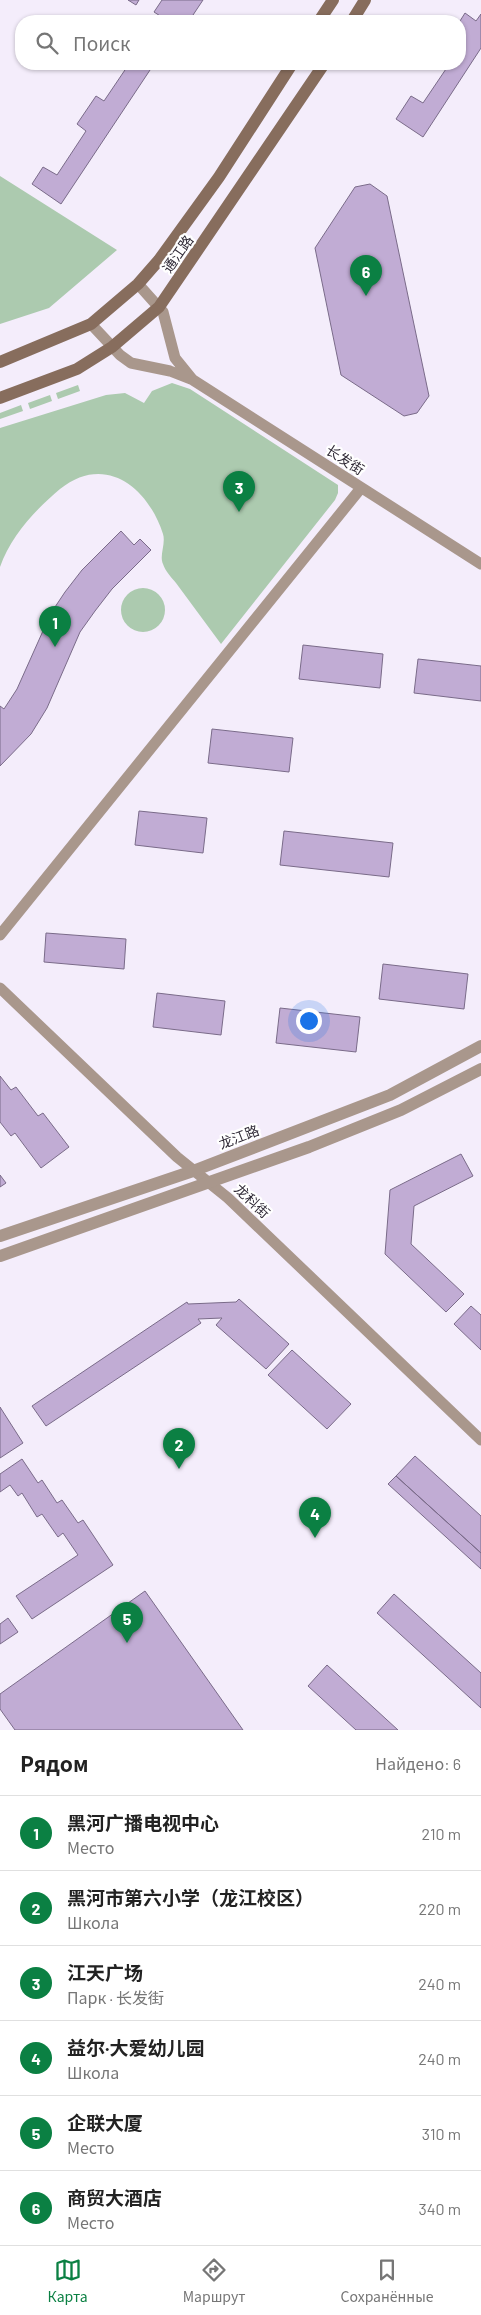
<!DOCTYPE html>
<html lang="ru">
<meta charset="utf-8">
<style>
:root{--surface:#fff;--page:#f6f6f6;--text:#222;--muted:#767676;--line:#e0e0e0;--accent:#0b8043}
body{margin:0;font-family:Barlow,"Noto Sans SC",sans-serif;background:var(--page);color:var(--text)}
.you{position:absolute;left:308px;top:1020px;width:18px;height:18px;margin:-12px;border:4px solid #fff;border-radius:50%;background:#1a73e8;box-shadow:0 0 0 8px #1a73e833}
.badge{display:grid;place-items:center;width:32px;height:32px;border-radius:50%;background:var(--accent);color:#fff;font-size:16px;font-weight:700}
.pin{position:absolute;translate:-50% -41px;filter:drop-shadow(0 1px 2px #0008)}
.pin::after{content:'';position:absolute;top:26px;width:18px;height:15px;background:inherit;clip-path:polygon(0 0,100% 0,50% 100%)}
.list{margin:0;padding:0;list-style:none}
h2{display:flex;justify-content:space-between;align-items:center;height:65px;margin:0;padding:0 20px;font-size:21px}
h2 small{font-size:16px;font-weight:400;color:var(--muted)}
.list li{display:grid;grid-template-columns:32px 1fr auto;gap:15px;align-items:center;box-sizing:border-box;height:75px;padding:0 20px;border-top:1px solid var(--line)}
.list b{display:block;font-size:19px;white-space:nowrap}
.list p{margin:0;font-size:16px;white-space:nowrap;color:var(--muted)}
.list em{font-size:16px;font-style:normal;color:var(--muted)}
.icon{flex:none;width:28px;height:28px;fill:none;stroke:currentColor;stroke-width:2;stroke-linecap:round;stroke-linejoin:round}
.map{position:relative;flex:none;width:481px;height:1730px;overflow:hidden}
.search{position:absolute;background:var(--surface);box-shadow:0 1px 4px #0004;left:15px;right:15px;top:15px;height:55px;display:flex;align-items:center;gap:12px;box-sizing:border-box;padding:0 18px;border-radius:20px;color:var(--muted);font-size:19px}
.sheet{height:515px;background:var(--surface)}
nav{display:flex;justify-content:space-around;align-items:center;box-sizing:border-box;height:70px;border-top:1px solid var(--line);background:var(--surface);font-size:14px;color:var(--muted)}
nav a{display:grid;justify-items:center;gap:2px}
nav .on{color:var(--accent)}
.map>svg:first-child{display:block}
</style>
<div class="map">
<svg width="481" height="1730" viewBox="0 0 481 1730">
<rect width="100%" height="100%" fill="#f4edfb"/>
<path fill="#accaaf" d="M 0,176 L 117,250 L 49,308 L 0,324 Z
M 172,383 L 190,389 L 338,485 L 338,493 L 335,500 L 221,644 C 206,624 191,603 176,583 C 172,578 165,571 163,564 C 159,555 166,544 163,534 C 148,487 105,453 60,489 C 35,510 11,536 0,567 L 0,428 L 106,395 L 125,393 L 144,403 L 152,391 Z
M 78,385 L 80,391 L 58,399 L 56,393 Z
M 50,395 L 52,401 L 30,409 L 28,403 Z
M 21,405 L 23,411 L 0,419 L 0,413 Z
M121 610a22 22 0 1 1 44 0a22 22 0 1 1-44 0Z"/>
<path fill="#c1acd4" stroke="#7a6b89" d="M 128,0 L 139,0 L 136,5 Z
M 162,0 L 203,0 L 189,21 L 168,21 L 154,12 Z
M 465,13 L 476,21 L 481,14 L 481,48 L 423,137 L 396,119 L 411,96 L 423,103 L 448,66 L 445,64 L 460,64 L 460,21 Z
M 129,64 L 154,64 L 61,204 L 32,184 L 43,167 L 57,175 L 86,131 L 77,124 L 96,96 L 104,101 Z
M 370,184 L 387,196 L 429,396 L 417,413 L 404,416 L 341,375 L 315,248 L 355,187 Z
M 121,531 L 134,545 L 140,539 L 151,550 L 112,589 L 95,611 L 80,632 L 47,708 L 31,734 L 0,766 L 0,706 L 4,709 L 17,689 L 51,613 L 65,592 L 82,570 Z
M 303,645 L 383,654 L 380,688 L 299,679 Z
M 418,659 L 481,666 L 481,701 L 414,693 Z
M 212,729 L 293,738 L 289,772 L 208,763 Z
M 139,811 L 207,818 L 203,853 L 135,845 Z
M 284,831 L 393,843 L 389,877 L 280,865 Z
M 46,933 L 126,939 L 124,969 L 44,962 Z
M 383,964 L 468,974 L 464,1009 L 379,999 Z
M 157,993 L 225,1001 L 221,1035 L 153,1027 Z
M 280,1008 L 360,1017 L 356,1052 L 276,1043 Z
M 0,1076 L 11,1090 L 16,1087 L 38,1116 L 43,1113 L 69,1147 L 41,1168 L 15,1133 L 11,1136 L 0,1122 Z
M 461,1154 L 473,1176 L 414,1206 L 411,1244 L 464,1294 L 446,1312 L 385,1254 L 390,1190 Z
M 0,1175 L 6,1183 L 0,1187 Z
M 239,1299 L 289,1344 L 266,1369 L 216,1325 L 222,1318 L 198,1319 L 201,1323 L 46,1426 L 32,1406 L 187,1302 L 188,1304 L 236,1302 Z
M 471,1306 L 481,1315 L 481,1350 L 454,1324 Z
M 292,1350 L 351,1404 L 327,1429 L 268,1375 Z
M 0,1407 L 23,1443 L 0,1458 Z
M 415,1456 L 481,1516 L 481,1553 L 396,1476 Z
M 22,1459 L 38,1483 L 42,1480 L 57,1503 L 62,1500 L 78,1523 L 83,1520 L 113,1565 L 32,1619 L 16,1596 L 78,1555 L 63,1533 L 58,1537 L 42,1514 L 37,1517 L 22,1493 L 18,1496 L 10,1485 L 0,1492 L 0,1474 Z
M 396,1476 L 481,1553 L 481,1569 L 388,1484 Z
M 145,1591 L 243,1730 L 15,1730 L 0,1709 L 0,1694 Z
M 394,1594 L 481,1673 L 481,1708 L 377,1613 Z
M 8,1618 L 18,1632 L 0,1644 L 0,1624 Z
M 327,1665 L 398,1730 L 356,1730 L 308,1686 Z"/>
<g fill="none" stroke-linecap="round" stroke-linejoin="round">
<path stroke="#a9978c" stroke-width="11" d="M 138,284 L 163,312 L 175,358 L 192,379
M 91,324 L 120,355 L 131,363 L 170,371 L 193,380 L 481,564
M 0,935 L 361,488
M 0,988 L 177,1157 L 228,1198 L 481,1440"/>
<path stroke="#a9978c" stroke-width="12" d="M 0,1236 L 193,1171 L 390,1095 L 481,1046
M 0,1256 L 309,1147 L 401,1110 L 481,1069"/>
<path stroke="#876d5d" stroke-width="12" d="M 319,21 L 333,0
M 352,21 L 365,0
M 0,362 L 91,324 L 138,284 L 159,260 L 219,177 L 292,64
M 0,398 L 77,369 L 112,347 L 159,307 L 324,64"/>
</g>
<g text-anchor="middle" stroke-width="4.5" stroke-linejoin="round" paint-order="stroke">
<g font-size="14" fill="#302a37" stroke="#fff">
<text transform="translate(178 254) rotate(-55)" y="5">通江路</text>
<text transform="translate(345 460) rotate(33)" y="5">长发街</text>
<text transform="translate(239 1137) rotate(-21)" y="5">龙江路</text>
<text transform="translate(252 1201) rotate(43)" y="5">龙科街</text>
</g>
</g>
</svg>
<div class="you"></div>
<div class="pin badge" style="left:55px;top:647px">1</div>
<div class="pin badge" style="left:179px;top:1469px">2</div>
<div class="pin badge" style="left:239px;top:512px">3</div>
<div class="pin badge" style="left:315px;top:1538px">4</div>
<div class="pin badge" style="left:127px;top:1643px">5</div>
<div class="pin badge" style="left:366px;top:296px">6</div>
<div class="search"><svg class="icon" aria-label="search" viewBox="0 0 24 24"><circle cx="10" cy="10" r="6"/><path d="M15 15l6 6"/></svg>Поиск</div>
</div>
<section class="sheet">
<h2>Рядом<small>Найдено: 6</small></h2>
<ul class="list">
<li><span class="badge">1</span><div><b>黑河广播电视中心</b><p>Место</p></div><em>210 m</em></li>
<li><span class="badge">2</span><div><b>黑河市第六小学（龙江校区）</b><p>Школа</p></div><em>220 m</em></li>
<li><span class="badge">3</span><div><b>江天广场</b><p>Парк · 长发街</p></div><em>240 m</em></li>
<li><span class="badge">4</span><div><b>益尔·大爱幼儿园</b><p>Школа</p></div><em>240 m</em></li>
<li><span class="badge">5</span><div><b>企联大厦</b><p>Место</p></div><em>310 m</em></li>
<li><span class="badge">6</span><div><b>商贸大酒店</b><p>Место</p></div><em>340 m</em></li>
</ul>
</section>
<nav>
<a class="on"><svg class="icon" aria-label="map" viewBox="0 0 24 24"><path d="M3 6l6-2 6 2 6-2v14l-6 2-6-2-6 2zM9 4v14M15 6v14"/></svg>Карта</a>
<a><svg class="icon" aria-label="directions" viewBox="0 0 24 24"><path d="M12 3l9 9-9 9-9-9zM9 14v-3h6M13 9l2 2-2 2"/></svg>Маршрут</a>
<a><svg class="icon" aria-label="saved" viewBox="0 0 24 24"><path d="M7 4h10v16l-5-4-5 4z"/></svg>Сохранённые</a>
</nav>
